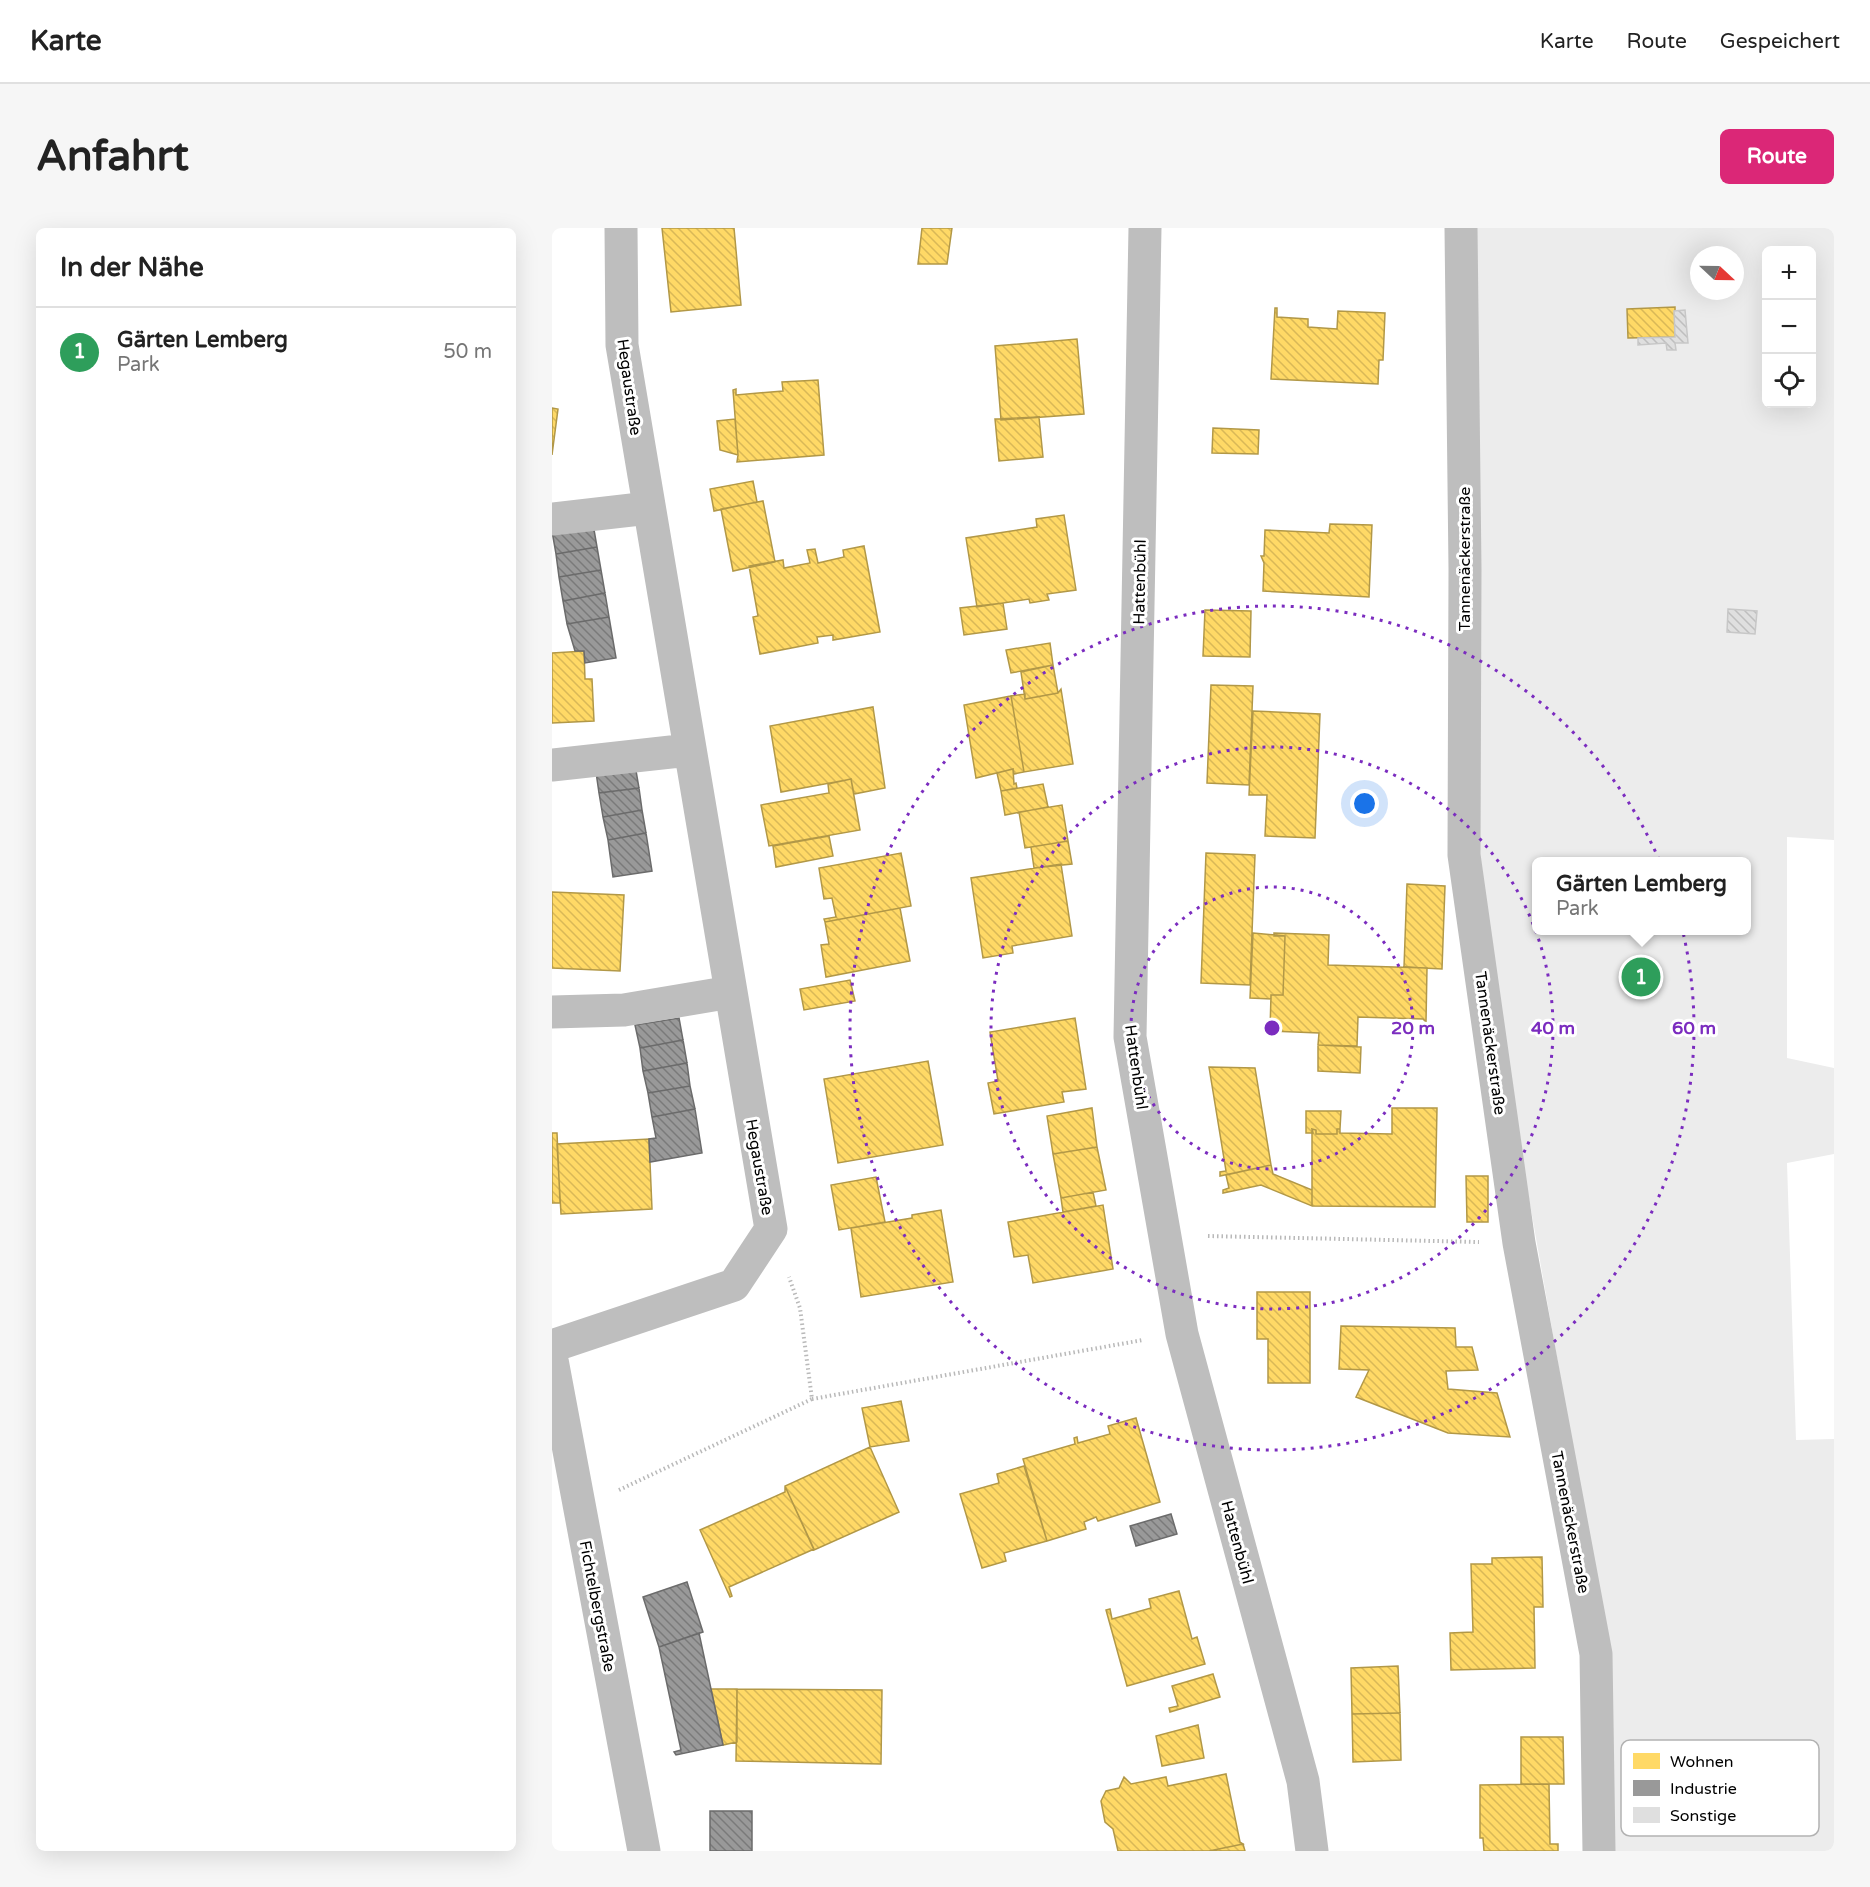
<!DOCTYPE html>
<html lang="de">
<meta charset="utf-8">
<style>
:root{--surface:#fff;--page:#f6f6f6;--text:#222;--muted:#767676;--line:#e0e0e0;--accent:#db2777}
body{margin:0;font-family:"Varela Round",sans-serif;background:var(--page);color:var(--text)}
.controls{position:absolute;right:18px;top:18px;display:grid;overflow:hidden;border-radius:9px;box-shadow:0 6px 24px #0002}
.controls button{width:54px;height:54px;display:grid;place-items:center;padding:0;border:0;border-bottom:2px solid var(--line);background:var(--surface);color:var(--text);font:30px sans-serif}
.compass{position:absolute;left:1138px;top:18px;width:54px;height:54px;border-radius:50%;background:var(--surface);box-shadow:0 6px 24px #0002;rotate:112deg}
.you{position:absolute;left:813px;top:576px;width:21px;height:21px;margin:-15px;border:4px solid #fff;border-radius:50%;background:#1a73e8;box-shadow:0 0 0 9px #1a73e833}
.badge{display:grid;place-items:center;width:39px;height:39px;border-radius:50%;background:var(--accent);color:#fff;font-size:20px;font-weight:700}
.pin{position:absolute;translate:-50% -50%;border:3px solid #fff;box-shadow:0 2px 6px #0006}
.popup{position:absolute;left:980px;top:629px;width:219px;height:78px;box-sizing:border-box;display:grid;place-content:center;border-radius:9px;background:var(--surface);filter:drop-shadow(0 2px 4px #0005);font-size:20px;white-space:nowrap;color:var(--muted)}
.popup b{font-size:22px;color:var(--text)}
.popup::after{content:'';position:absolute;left:50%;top:100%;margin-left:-12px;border:12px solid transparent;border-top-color:var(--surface)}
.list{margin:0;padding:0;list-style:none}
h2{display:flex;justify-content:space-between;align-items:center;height:78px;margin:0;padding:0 24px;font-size:26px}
h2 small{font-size:20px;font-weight:400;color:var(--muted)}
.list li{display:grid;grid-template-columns:39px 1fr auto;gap:18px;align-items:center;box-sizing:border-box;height:90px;padding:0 24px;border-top:2px solid var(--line)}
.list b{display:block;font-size:22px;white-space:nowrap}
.list p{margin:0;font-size:20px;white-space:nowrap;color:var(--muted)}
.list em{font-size:20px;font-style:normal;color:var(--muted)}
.icon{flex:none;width:33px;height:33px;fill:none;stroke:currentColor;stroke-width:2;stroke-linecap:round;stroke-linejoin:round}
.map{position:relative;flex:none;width:1282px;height:1623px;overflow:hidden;border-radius:9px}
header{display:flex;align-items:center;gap:36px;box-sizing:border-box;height:84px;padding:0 30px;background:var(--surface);border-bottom:2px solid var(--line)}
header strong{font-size:28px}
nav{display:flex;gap:33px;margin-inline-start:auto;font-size:21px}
.intro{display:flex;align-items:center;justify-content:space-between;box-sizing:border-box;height:144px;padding:0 36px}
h1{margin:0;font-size:42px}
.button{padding:15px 27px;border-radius:9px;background:var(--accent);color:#fff;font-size:21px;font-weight:700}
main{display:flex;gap:36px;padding:0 36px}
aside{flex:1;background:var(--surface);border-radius:9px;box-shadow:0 6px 24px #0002}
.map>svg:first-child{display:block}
</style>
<header>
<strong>Karte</strong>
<nav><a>Karte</a><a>Route</a><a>Gespeichert</a></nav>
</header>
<div class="intro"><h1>Anfahrt</h1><a class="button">Route</a></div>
<main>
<aside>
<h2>In der Nähe<small></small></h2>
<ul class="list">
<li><span class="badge" style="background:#2e9e5b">1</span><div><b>Gärten Lemberg</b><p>Park</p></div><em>50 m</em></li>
</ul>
</aside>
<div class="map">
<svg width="1282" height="1623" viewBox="0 0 1282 1623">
<defs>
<pattern id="homes-back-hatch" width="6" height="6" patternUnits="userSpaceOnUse" patternTransform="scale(1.5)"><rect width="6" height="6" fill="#ffd966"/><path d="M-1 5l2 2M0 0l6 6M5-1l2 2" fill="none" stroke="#d9b857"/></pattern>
<pattern id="industry-back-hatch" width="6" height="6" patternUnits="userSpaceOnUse" patternTransform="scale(1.5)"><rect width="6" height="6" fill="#999"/><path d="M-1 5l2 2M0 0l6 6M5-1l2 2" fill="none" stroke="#7a7a7a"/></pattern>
<pattern id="building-back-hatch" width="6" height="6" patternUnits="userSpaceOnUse" patternTransform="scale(1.5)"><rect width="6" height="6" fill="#dfdfdf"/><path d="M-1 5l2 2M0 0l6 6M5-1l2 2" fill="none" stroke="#bebebe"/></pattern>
</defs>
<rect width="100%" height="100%" fill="#fff"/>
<path fill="#ececec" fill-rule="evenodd" d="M 917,0 L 1282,0 L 1282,612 L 1235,609 L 1235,830 L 1282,840 L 1282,926 L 1235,935 L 1244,1212 L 1282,1211 L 1282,1623 L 1059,1623 L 1049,1380 L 965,902 L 919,560 ZM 1214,22 L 1260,22 L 1260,176 L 1214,176 ZM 1147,27 L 1183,27 L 1183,63 L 1147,63 ZM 984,634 L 1194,634 L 1194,702 L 984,702 Z"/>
<path fill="url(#homes-back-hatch)" stroke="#b29847" stroke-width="1.5" d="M 110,0 L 182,0 L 189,77 L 119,84 Z
M 370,0 L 400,0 L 395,36 L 366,36 Z
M 1123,79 L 1123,109 L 1076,110 L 1075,81 Z
M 723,80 L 725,80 L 725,89 L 756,91 L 756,99 L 785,101 L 786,83 L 833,85 L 831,132 L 827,132 L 826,156 L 719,151 Z
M 525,111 L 532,186 L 449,192 L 443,118 Z
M 266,152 L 272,227 L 185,234 L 186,227 L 181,162 L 184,161 L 184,167 L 231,163 L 230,154 Z
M 0,180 L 6,181 L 0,227 Z
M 487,189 L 491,229 L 447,233 L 443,191 Z
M 183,191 L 186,227 L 168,222 L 165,193 Z
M 661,200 L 707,202 L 706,226 L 660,225 Z
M 201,253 L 205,274 L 162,283 L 158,261 Z
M 211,273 L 223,334 L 181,343 L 169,281 Z
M 512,287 L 524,362 L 495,366 L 497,372 L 478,375 L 477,371 L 425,379 L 414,310 L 485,299 L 484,291 Z
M 778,296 L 820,297 L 817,369 L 711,363 L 712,335 L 709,328 L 712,328 L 713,302 L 777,305 Z
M 312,318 L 328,404 L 281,412 L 281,407 L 265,409 L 266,415 L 208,426 L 201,389 L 206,388 L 197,338 L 231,332 L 232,340 L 258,335 L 255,322 L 263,321 L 266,335 L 292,329 L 291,322 Z
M 451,375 L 455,401 L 412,407 L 408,380 Z
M 653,382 L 699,383 L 698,429 L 651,428 Z
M 498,415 L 501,437 L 459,445 L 454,422 Z
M 32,423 L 33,451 L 40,451 L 42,493 L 0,495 L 0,425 Z
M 501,437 L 506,465 L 473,471 L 469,444 Z
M 659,457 L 701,458 L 697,557 L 655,555 Z
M 509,461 L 521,536 L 472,544 L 459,468 L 473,466 L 473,471 L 506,465 Z
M 459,468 L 472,544 L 462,546 L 461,541 L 424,550 L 412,477 Z
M 321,479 L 333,560 L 302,566 L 299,551 L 229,564 L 218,498 Z
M 701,483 L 768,486 L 763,610 L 713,608 L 715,567 L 697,567 Z
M 461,541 L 462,556 L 464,555 L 465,560 L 449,563 L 445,545 Z
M 299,551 L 308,602 L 217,618 L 209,577 L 277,565 L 276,556 Z
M 491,556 L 496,579 L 453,587 L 449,563 Z
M 510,577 L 516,613 L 473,620 L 467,584 Z
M 277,608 L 281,628 L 224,639 L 221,618 Z
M 516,613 L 520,636 L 482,640 L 479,619 Z
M 349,625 L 359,678 L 273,694 L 272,691 L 284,689 L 280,670 L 272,671 L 267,640 Z
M 654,625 L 703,627 L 698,757 L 649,755 Z
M 509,636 L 520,708 L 460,718 L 461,725 L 431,730 L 419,650 Z
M 855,656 L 893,658 L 890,741 L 852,739 Z
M 0,664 L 72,667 L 68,743 L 0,740 Z
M 348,680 L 358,733 L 274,749 L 269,717 L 277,716 L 273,694 Z
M 701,705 L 733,708 L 731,767 L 719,767 L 719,771 L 698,770 Z
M 722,705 L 777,707 L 776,737 L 875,740 L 874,794 L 871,791 L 806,789 L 805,818 L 766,817 L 767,805 L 718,803 L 719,767 L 731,767 L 733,708 L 722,708 Z
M 298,752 L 303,773 L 252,782 L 248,761 Z
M 523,790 L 534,861 L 510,864 L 512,874 L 442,886 L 436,855 L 446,853 L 438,804 Z
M 766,817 L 809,819 L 808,845 L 766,843 Z
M 376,833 L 391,917 L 286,935 L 272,851 Z
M 657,839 L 703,840 L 719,937 L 668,948 L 668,944 L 674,943 Z
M 540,880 L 545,919 L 501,926 L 495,888 Z
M 840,880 L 885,880 L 883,979 L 760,978 L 760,901 L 764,902 L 764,906 L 785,906 L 785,901 L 788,901 L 788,905 L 840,906 Z
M 754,883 L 789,883 L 788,901 L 785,901 L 785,906 L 764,906 L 764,902 L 760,901 L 761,905 L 754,905 Z
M 0,905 L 5,905 L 8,975 L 0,975 Z
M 97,911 L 100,981 L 9,986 L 5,916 Z
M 545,919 L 554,962 L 509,970 L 501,926 Z
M 719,937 L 721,946 L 760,962 L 760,978 L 709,957 L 671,965 L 671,962 L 677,960 L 674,947 Z
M 914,948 L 936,948 L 936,994 L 915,994 Z
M 324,949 L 333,994 L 287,1002 L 279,957 Z
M 541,964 L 544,978 L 511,984 L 509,970 Z
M 551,977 L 561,1041 L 481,1055 L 476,1027 L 462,1029 L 456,994 Z
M 389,982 L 401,1054 L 309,1069 L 299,1000 L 360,990 L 360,987 Z
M 705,1064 L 758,1064 L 758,1155 L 716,1155 L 716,1111 L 705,1111 Z
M 789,1098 L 903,1100 L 904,1119 L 920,1119 L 926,1142 L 894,1143 L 896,1161 L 945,1165 L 958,1209 L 896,1205 L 804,1169 L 817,1142 L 787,1141 Z
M 349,1173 L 357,1213 L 318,1219 L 310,1180 Z
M 584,1190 L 608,1274 L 546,1293 L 544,1289 L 532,1294 L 534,1301 L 495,1313 L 471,1231 L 523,1216 L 522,1210 L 525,1209 L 526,1215 L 558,1206 L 556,1198 Z
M 318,1219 L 347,1284 L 262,1322 L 233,1258 Z
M 472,1238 L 495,1313 L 452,1325 L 454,1333 L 430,1340 L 408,1266 L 447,1255 L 445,1246 Z
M 233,1258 L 262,1321 L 177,1359 L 180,1368 L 178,1369 L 148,1302 L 233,1264 Z
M 990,1329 L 991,1379 L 982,1379 L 983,1440 L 899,1442 L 898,1405 L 921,1404 L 919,1336 L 940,1336 L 940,1330 Z
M 627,1363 L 640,1411 L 645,1409 L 653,1436 L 575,1458 L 554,1382 L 558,1381 L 560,1391 L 599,1380 L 597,1371 Z
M 846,1438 L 848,1485 L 800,1486 L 799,1440 Z
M 661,1446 L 668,1469 L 618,1484 L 617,1480 L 626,1478 L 620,1458 Z
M 159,1461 L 185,1461 L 185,1514 L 171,1517 Z
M 185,1461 L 330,1462 L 329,1536 L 184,1533 Z
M 848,1485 L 849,1532 L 801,1534 L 800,1486 Z
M 646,1497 L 652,1530 L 610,1538 L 604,1508 Z
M 969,1509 L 1011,1509 L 1012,1556 L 969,1556 Z
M 674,1546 L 688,1614 L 691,1616 L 657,1623 L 566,1623 L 561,1601 L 553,1594 L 549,1573 L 554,1563 L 567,1560 L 572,1549 L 579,1556 L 614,1549 L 616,1558 Z
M 997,1556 L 998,1616 L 1006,1616 L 1006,1623 L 932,1623 L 931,1610 L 928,1610 L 928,1557 Z
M 691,1616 L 693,1623 L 657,1623 Z"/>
<path fill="url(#industry-back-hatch)" stroke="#6b6b6b" stroke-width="1.5" d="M 41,296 L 45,319 L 4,326 L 0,303 Z
M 45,319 L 49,342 L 7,349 L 4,326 Z
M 49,342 L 53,365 L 11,373 L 7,349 Z
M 53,365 L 57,389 L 15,396 L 11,373 Z
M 57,389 L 64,430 L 33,435 L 32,423 L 23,423 L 15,396 Z
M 83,537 L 87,560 L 47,565 L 44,544 Z
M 87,560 L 90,582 L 51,589 L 47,565 Z
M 90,582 L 94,605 L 56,612 L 51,589 Z
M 94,605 L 100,643 L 61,649 L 56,612 Z
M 127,790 L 131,812 L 88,820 L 83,797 Z
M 131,812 L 135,835 L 91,843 L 88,820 Z
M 135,835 L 138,858 L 96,865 L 91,843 Z
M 138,858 L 143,881 L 100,889 L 96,865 Z
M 143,881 L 150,925 L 98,934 L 97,911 L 104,910 L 100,889 Z
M 619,1286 L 625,1306 L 584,1318 L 578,1298 Z
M 135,1354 L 151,1404 L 107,1419 L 91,1369 Z
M 147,1405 L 171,1517 L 124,1527 L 122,1524 L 129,1522 L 107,1419 Z
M 158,1583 L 200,1583 L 200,1623 L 158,1623 Z"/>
<path fill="url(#building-back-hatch)" stroke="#c7c7c7" stroke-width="1.5" d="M 1133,82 L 1136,115 L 1123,115 L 1124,122 L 1115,122 L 1114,115 L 1086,117 L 1086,110 L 1123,109 L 1122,83 Z
M 1176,381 L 1205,383 L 1203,406 L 1175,404 Z"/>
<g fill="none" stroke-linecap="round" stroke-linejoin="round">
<path stroke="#b9b9b9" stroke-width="4" stroke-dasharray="1.5 3" stroke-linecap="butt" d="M 656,1008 L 927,1014
M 260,1171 L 591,1112
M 67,1262 L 260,1171 L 248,1080 L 237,1049"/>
<path stroke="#bebebe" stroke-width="33" d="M 593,0 L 578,809 L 630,1106 L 751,1553 L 760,1623
M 909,0 L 913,341 L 912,627 L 967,1015 L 1044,1426 L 1047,1623
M 0,291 L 97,280
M 0,537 L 137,522
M 0,784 L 72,782 L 179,764
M 0,1118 L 182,1057 L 219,1001 L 70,117 L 69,0
M 0,1132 L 92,1623"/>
</g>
<g fill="none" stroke="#7b2cbf" stroke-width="3" stroke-dasharray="3 6">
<circle cx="720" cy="800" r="141"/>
<circle cx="720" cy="800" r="281"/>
<circle cx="720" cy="800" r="422"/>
</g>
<g text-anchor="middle" stroke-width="6" stroke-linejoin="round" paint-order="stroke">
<g font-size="16" fill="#000" stroke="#fff">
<text transform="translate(78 159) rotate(82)" y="6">Hegaustraße</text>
<text transform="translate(912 331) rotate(-90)" y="6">Tannenäckerstraße</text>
<text transform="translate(587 354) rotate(-89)" y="6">Hattenbühl</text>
<text transform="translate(939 815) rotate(82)" y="6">Tannenäckerstraße</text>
<text transform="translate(585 839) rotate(82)" y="6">Hattenbühl</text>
<text transform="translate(208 939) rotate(80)" y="6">Hegaustraße</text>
<text transform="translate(1019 1294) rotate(79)" y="6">Tannenäckerstraße</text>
<text transform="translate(686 1314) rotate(75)" y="6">Hattenbühl</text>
<text transform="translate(46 1378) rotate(79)" y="6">Fichtelbergstraße</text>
</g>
</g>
<rect x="1069" y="1512" width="198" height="96" rx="9" fill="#fff" stroke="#b2b2b2" stroke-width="1.5"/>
<rect x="1081" y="1525" width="27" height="16" fill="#ffd966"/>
<rect x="1081" y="1552" width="27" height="16" fill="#999"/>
<rect x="1081" y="1579" width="27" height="16" fill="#dfdfdf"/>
<g font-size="16" fill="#000">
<text x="1118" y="1539">Wohnen</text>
<text x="1118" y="1566">Industrie</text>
<text x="1118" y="1593">Sonstige</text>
</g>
<circle cx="720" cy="800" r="9" fill="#7b2cbf" stroke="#fff" stroke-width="3"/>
<g font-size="18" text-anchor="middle" font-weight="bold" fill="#7b2cbf" stroke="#fff" stroke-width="6" stroke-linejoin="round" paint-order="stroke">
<text x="861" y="806">20 m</text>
<text x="1001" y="806">40 m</text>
<text x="1142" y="806">60 m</text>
</g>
</svg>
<div class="controls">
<button>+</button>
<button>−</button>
<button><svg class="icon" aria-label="locate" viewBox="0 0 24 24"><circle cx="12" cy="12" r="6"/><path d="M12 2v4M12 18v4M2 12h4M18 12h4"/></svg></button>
</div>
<svg class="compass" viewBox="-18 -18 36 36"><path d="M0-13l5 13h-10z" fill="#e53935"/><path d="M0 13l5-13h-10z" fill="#767676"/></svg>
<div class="you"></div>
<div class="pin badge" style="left:1089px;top:749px;background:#2e9e5b">1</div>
<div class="popup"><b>Gärten Lemberg</b>Park</div>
</div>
</main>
